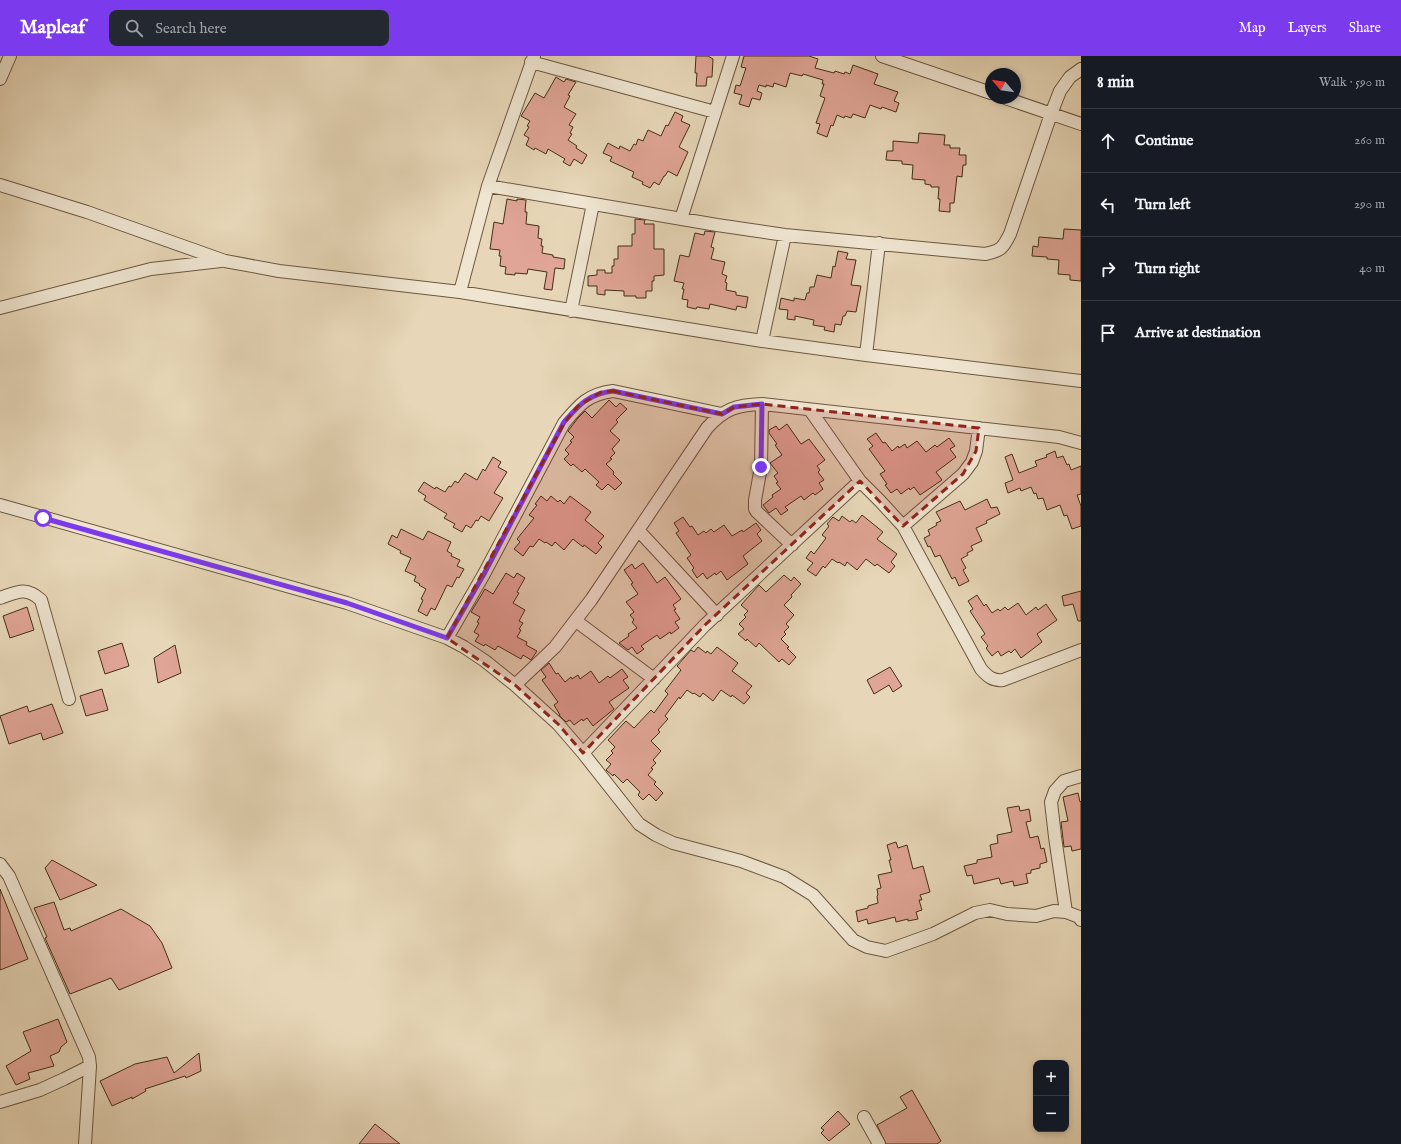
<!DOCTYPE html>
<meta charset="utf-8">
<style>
:root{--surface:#171b24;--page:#242831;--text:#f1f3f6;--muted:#9ea1a6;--line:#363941;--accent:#7c3aed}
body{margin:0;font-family:"IM FELL English",serif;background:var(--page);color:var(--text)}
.controls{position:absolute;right:12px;bottom:12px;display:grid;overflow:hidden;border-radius:8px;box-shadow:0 2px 6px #0003}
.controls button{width:36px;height:36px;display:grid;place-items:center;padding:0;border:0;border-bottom:1px solid var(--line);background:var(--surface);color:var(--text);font:20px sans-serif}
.compass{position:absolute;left:985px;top:12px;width:36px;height:36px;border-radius:50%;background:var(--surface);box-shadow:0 2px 6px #0003;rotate:299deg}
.stop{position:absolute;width:12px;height:12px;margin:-9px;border:3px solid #7c3aed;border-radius:50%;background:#fff}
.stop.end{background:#7c3aed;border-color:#fff;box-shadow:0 1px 4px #0008}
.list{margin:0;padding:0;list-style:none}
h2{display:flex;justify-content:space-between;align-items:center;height:52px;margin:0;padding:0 16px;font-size:17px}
h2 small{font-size:13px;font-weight:400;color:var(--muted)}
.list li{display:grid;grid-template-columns:26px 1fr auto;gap:12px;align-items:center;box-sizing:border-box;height:64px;padding:0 16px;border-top:1px solid var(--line)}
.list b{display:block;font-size:15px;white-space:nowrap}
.list em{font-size:13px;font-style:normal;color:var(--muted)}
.icon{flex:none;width:22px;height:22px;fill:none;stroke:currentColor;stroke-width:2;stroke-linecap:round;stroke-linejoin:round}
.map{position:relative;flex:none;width:1081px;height:1088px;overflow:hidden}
header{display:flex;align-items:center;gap:24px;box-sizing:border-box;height:56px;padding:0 20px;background:var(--accent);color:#fff}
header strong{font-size:19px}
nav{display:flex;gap:22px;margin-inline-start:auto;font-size:14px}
.search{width:280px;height:36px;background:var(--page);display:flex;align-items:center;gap:10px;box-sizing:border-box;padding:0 14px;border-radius:8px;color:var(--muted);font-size:15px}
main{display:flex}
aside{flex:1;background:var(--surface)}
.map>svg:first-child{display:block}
</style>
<header>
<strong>Mapleaf</strong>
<div class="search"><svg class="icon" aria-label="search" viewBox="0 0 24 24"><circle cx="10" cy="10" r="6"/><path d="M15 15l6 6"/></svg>Search here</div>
<nav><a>Map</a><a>Layers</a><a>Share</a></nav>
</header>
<main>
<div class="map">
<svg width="1081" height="1088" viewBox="0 0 1081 1088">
<rect width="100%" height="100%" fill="#e7d7b8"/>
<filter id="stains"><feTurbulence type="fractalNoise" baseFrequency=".005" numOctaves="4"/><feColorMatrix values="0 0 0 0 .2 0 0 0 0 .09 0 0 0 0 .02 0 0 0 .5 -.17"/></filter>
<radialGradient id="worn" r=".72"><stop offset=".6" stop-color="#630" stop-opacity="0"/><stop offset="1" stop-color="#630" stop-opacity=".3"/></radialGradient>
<path fill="#e0a596" stroke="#432e17" d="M 696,0 L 708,0 L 713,3 L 712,21 L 707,21 L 706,30 L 696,30 L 697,17 L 695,17 Z
M 744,0 L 809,0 L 818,3 L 815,12 L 834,17 L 835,15 L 844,18 L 845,16 L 850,18 L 853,9 L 878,18 L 874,28 L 898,36 L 894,45 L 899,47 L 896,56 L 882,51 L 881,53 L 870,49 L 865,62 L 853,58 L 851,62 L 845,60 L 844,62 L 837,59 L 833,70 L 831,69 L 827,81 L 817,77 L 820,68 L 816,67 L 825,42 L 820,40 L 824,28 L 822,28 L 823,24 L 803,18 L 802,20 L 790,17 L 786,31 L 774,27 L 773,31 L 766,29 L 766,31 L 759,29 L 757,35 L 762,37 L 760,44 L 752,42 L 749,51 L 739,48 L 742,39 L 734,37 L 736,29 L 740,30 L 746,12 L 741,11 Z
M 556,21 L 564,26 L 566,23 L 576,26 L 568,39 L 570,40 L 564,51 L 576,58 L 569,69 L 573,71 L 570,77 L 572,78 L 568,84 L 577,90 L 576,92 L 587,99 L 582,108 L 574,103 L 570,110 L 563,106 L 565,103 L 548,93 L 546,98 L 535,92 L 534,94 L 526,89 L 529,82 L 524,79 L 529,71 L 527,70 L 530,65 L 521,60 L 535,37 L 544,42 Z
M 675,56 L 683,60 L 681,65 L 690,69 L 679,91 L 688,96 L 677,120 L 668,115 L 665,120 L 664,120 L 659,129 L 654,126 L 650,132 L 642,128 L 643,126 L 632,121 L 634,116 L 610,105 L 612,101 L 603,97 L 608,87 L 619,93 L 620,90 L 630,95 L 634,88 L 636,89 L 638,83 L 643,85 L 648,74 L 661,80 L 666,69 L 668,70 Z
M 919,77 L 945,79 L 944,89 L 950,89 L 950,92 L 960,92 L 959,99 L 966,99 L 966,109 L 963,109 L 962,121 L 957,120 L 954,147 L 950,147 L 950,156 L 939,155 L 940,143 L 938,143 L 939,131 L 931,131 L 931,129 L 925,128 L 925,124 L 912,123 L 913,109 L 902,108 L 902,105 L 886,104 L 887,95 L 893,95 L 893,85 L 918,87 Z
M 507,143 L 517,145 L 517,143 L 526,144 L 525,156 L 527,156 L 526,168 L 539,170 L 538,182 L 542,183 L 541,190 L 543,190 L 542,197 L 553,199 L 553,201 L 565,203 L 564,213 L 555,212 L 552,234 L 544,233 L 547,216 L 528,213 L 527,218 L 515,217 L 515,219 L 505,218 L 506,211 L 500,210 L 501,200 L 499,200 L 500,194 L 490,193 L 494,166 L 503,168 Z
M 635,163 L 645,164 L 644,168 L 654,168 L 654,193 L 664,193 L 664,219 L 654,220 L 654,225 L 652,225 L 652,235 L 646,235 L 646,242 L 636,242 L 636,240 L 624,240 L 624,235 L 605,234 L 605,239 L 597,238 L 597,230 L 588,230 L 588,220 L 597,219 L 597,214 L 605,214 L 605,217 L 612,217 L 612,210 L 614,210 L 614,203 L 618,203 L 618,190 L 632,190 L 632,178 L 635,178 Z
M 1064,173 L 1081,174 L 1081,225 L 1070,224 L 1070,219 L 1058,218 L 1059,204 L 1047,203 L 1047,201 L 1032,200 L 1033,190 L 1038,191 L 1039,181 L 1063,183 Z
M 705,175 L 715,176 L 711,191 L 714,192 L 711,203 L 725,206 L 722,218 L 727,220 L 725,226 L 727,227 L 726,234 L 736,236 L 736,239 L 748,241 L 746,252 L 737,250 L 736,254 L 710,248 L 709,253 L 697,251 L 696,253 L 687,251 L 688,244 L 682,243 L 684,233 L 682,233 L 684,227 L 674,225 L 680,199 L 689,201 L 695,177 L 704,179 Z
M 838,195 L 848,197 L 846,203 L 856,204 L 851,229 L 861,230 L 856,256 L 847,255 L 845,260 L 843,260 L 841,269 L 835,268 L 834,276 L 824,274 L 825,271 L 813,269 L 814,264 L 795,260 L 795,264 L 787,263 L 788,254 L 779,253 L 781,242 L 794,245 L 794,242 L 805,244 L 807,237 L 809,237 L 810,231 L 814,231 L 817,219 L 831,222 L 833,210 L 835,211 Z
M 609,344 L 616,351 L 620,347 L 627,353 L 616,364 L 618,366 L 610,375 L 620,384 L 612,393 L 615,397 L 610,402 L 612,403 L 606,408 L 614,416 L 613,418 L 622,427 L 615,434 L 608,428 L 602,434 L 596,429 L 599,426 L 585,413 L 582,416 L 573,408 L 571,410 L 564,403 L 569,398 L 565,394 L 572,386 L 570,385 L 574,381 L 568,375 L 578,362 L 585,355 L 592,362 Z
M 787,368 L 801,388 L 809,383 L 825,404 L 817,410 L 820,414 L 818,416 L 824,424 L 819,427 L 823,433 L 815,439 L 813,437 L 804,444 L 801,440 L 785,451 L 788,454 L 781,459 L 776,452 L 769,457 L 763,449 L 773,441 L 772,439 L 781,433 L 776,427 L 778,426 L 774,420 L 778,417 L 770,407 L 782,399 L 775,389 L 777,388 L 769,377 L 769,374 L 776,370 L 779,374 Z
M 876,377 L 883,387 L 885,386 L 892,395 L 898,390 L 899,392 L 905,388 L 907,392 L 917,385 L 926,396 L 935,389 L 937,391 L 949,382 L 955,390 L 950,393 L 956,401 L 936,416 L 942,424 L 920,439 L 914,431 L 910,434 L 909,432 L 901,438 L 897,433 L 891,437 L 885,429 L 887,428 L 880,418 L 885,415 L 869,393 L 873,390 L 867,383 Z
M 1055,395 L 1057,402 L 1063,400 L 1067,409 L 1069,408 L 1071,414 L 1081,410 L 1081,438 L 1077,439 L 1081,450 L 1081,470 L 1072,473 L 1067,459 L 1064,460 L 1060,449 L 1047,454 L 1043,442 L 1038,443 L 1036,437 L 1034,438 L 1031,431 L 1021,435 L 1020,432 L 1008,437 L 1005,427 L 1013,424 L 1005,401 L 1012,398 L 1019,417 L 1037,410 L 1035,405 L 1047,401 L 1046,399 Z
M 493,401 L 501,406 L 498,411 L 507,416 L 494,437 L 503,442 L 489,465 L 481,460 L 478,465 L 476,464 L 471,472 L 466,469 L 462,476 L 453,471 L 455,468 L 444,462 L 447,458 L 424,444 L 426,440 L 418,435 L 424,426 L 435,433 L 436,431 L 445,436 L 449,430 L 451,431 L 455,425 L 458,427 L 465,417 L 477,424 L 483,413 L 485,415 Z
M 541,440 L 547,445 L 551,440 L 558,446 L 560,444 L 564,448 L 570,440 L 591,456 L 585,464 L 604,480 L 598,487 L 602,491 L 596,498 L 584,489 L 583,491 L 573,483 L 564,494 L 555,486 L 552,490 L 546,486 L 545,487 L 539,483 L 533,491 L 530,490 L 523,500 L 514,493 L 520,486 L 517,483 L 534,462 L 529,459 L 537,449 L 535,448 Z
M 987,443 L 991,452 L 997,451 L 1000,458 L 986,465 L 987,467 L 976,472 L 982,485 L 971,490 L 973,494 L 967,497 L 968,499 L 961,503 L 966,512 L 963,514 L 969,525 L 959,530 L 955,521 L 952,523 L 940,499 L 935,501 L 930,490 L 928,491 L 924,482 L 930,479 L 928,474 L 937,469 L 936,467 L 941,465 L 936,456 L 960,445 L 965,454 Z
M 862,459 L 883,476 L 877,483 L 897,498 L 891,506 L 895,510 L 889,517 L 877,508 L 875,510 L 866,503 L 857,514 L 847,506 L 845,510 L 839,506 L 838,507 L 832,503 L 825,512 L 823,510 L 816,520 L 807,514 L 813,507 L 806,502 L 811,495 L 814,498 L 826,482 L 822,479 L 829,470 L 827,468 L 833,461 L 839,465 L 842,460 L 850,466 L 852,464 L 856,467 Z
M 683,461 L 690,471 L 692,470 L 698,479 L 704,475 L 706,477 L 711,473 L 714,476 L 724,469 L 732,480 L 742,474 L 743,476 L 756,467 L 761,474 L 757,478 L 762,485 L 743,500 L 748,508 L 727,524 L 721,515 L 716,519 L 715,517 L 707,523 L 703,517 L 697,522 L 692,514 L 694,512 L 687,502 L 691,499 L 676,477 L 679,475 L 674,467 Z
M 401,473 L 423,484 L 428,475 L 451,486 L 447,495 L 452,498 L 451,500 L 460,504 L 457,510 L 464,513 L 459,522 L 457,521 L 452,531 L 447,529 L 435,554 L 431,552 L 427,560 L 418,555 L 423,544 L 421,543 L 426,533 L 419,529 L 420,528 L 414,525 L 416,520 L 405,515 L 411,502 L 400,497 L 401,495 L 388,488 L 392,479 L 397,482 Z
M 643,507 L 657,527 L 665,521 L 681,543 L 673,549 L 676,553 L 674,554 L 680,563 L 675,566 L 679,572 L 671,578 L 670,576 L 660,583 L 657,579 L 641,590 L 644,593 L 637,598 L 632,591 L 628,594 L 619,587 L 629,580 L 628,578 L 637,572 L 632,566 L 634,564 L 630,559 L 634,556 L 626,546 L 638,538 L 631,528 L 633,527 L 624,514 L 632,508 L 635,513 Z
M 506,517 L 514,522 L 517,517 L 525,522 L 517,536 L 519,537 L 513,547 L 525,554 L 519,565 L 523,567 L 519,573 L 521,574 L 517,581 L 527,586 L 526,589 L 537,595 L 531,604 L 523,599 L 521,603 L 498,590 L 495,594 L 485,588 L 484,590 L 475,585 L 479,579 L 474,576 L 479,567 L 477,566 L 480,561 L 471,556 L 485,533 L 493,538 Z
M 784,519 L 791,525 L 794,521 L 801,528 L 791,539 L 792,541 L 784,549 L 794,559 L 786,568 L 789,571 L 784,576 L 786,578 L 781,583 L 789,591 L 787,592 L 796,601 L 789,609 L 782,603 L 779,606 L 759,587 L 756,591 L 747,583 L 746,585 L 738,578 L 744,573 L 739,568 L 746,561 L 744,559 L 748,555 L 741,549 L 759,529 L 766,536 Z
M 1081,535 L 1081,565 L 1078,565 L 1073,548 L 1064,550 L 1062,540 Z
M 977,539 L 984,550 L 986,548 L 992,557 L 998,553 L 1000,555 L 1005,551 L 1008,554 L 1018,547 L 1026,559 L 1036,551 L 1038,554 L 1046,548 L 1057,564 L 1037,578 L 1042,586 L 1021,602 L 1015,593 L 1011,597 L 1009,595 L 1001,600 L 998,595 L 992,600 L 986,592 L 988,590 L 981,581 L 985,578 L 970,555 L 973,553 L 968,545 Z
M 27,551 L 34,574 L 10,582 L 3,560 Z
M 122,587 L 129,610 L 105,618 L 98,595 Z
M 175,589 L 181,617 L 158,627 L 154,602 Z
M 698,591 L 706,597 L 707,595 L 711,598 L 717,591 L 738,607 L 732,615 L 752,630 L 746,637 L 750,641 L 744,648 L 732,639 L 731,641 L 721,634 L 713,645 L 703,637 L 700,641 L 694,637 L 693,638 L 687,634 L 680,643 L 679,641 L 665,660 L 668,663 L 658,674 L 660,676 L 651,685 L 661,695 L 653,704 L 656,707 L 651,712 L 653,713 L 648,719 L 656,726 L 654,728 L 663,737 L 656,745 L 649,738 L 643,744 L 638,739 L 640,736 L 627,723 L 623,727 L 614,718 L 613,720 L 606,714 L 611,708 L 606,704 L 613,697 L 611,695 L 615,691 L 608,684 L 626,665 L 634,672 L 651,654 L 654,657 L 668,638 L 665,635 L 681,614 L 677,610 L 691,594 L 694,596 Z
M 549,607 L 556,618 L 558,617 L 565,626 L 571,621 L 572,623 L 578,619 L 580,623 L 591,615 L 599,627 L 608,620 L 610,622 L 622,613 L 628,621 L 623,624 L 629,632 L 609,646 L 614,653 L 593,670 L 587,662 L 583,665 L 582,663 L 574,669 L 570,664 L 566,666 L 559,659 L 560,659 L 554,649 L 558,646 L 542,624 L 546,621 L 541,614 Z
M 890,611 L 902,630 L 893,636 L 889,629 L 874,638 L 867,624 Z
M 102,633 L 108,654 L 86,660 L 80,640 Z
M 52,648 L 63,677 L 43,684 L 41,677 L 9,688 L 0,660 L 27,650 L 29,656 Z
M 1078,737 L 1080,746 L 1081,745 L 1081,793 L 1072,795 L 1071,790 L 1064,791 L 1061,766 L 1068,765 L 1063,741 Z
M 1019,750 L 1020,755 L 1029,753 L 1031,765 L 1026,766 L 1030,782 L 1038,780 L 1041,793 L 1044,792 L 1047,806 L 1040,808 L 1040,812 L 1031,814 L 1031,817 L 1026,818 L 1028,827 L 1014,830 L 1013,825 L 1001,828 L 999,822 L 974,828 L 972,819 L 967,820 L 964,810 L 977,807 L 977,804 L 992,801 L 990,789 L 998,787 L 997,779 L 1012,776 L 1007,752 Z
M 896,786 L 898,792 L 907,789 L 913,813 L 923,810 L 930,836 L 920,839 L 922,844 L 919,844 L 922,854 L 916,856 L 918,863 L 908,865 L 908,863 L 896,866 L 895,861 L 868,868 L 867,863 L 858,866 L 856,855 L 868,852 L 868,850 L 878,847 L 877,840 L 878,839 L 877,833 L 881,832 L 878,819 L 892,816 L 889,804 L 891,804 L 887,789 Z
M 52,804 L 97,829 L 60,844 L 45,812 Z
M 0,833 L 28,903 L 0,914 Z
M 54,846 L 64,874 L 70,872 L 71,875 L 121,853 L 150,870 L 162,887 L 172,912 L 119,934 L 111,922 L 70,938 L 45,882 L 47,881 L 34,852 Z
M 58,963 L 67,986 L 61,991 L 59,996 L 50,1000 L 54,1010 L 28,1017 L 30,1023 L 16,1029 L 6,1010 L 31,995 L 23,976 Z
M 199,997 L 201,1015 L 186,1022 L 185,1020 L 145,1033 L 146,1035 L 132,1043 L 132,1041 L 112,1050 L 100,1025 L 135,1008 L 167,1001 L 174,1017 Z
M 912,1034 L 941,1085 L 937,1088 L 886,1088 L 877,1069 L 907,1052 L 900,1041 Z
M 838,1055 L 850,1068 L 829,1085 L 821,1077 L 824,1074 L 821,1072 Z
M 375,1068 L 400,1088 L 359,1088 Z"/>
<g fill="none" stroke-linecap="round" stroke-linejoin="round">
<g stroke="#6c583f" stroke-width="14">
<path id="minor" d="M 882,0 L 991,37
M 531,6 L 715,56
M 0,23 L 10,0
M 1005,42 L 1081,68
M 0,129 L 87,156 L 225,205 L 279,215 L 460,236 L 762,285 L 866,299 L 1081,325
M 488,130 L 717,169 L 785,179 L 985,198 C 1001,195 1003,192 1010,178 L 1051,58 L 1060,35 L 1070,21 L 1081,13
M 681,163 L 733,0
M 460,236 L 488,130 L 534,0
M 0,252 L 151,213 L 221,205
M 571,255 L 593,148
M 762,285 L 785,179
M 866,299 L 879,187
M 762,348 L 761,411 L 755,444 L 755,453 L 757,456 L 792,489
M 810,354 L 860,425 L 880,445 L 903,470 L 981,613 C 988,621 993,625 1003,624 L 1081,594
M 0,449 L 347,547 L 447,582 L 464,591 L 485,605 L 515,629 L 558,668 L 583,697 L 639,768 L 656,779 L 673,787 L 741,805 L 784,821 L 813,839 L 853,884 L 867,891 L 886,895 L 933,878 L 975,857 L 990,854 L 1007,858 L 1036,860 L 1054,855 L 1066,856 L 1079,861 L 1081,864
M 903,470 L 963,418 L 972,406 L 976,395 L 979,372
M 639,475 L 717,559
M 0,542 C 17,536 26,530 41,544 L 69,643
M 576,565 L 654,623
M 447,582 L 484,518 L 564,367 C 579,349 588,338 613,335 L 722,358
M 515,629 L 555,591 L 591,544 L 707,372 C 724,353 736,349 762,348 L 1059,381 L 1081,387
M 583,697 L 705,569 L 860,425
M 0,808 L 9,820 L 89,1001 L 90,1010 L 85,1088
M 1066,856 L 1055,781 L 1051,746 L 1055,735 L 1064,725 L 1081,720
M 0,1046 L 40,1034 L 64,1023 L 90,1010
M 864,1061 L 879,1088"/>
</g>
<use href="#minor" stroke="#efe5d1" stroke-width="12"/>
</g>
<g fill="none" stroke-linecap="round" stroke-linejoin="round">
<path stroke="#7c3aed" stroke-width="5" d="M 43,462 L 347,547 L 447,582 L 484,518 L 564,366 C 579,349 588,338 613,335 L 722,358 L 734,351 L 762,348 L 761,411"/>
</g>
<path fill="#8f2418" fill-opacity="0.2" stroke="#8f2418" stroke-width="3" stroke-dasharray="8 5" stroke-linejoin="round" d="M 613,335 L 722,358 L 734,351 L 762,348 L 979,372 L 976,395 L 963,418 L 903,470 L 860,425 L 705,569 L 583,697 L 558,668 L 515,629 L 447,582 L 564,367 L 578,350 L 601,336 Z"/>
<rect width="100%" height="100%" filter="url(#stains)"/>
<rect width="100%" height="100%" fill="url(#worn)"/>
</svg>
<div class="controls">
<button>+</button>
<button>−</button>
</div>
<svg class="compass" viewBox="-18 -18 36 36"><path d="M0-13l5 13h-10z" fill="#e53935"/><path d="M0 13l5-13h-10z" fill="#9ea1a6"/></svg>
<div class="stop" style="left:43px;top:462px"></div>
<div class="stop end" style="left:761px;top:411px"></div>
</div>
<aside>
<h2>8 min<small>Walk · 590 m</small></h2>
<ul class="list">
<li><svg class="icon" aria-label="ahead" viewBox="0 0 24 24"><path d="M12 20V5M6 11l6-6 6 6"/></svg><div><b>Continue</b></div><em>260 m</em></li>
<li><svg class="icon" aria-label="left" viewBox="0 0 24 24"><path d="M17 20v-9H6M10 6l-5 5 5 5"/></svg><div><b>Turn left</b></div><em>290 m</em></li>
<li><svg class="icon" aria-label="right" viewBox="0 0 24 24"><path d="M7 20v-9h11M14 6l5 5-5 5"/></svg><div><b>Turn right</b></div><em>40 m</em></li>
<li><svg class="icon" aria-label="arrive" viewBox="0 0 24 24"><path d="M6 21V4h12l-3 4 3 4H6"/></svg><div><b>Arrive at destination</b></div></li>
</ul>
</aside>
</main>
